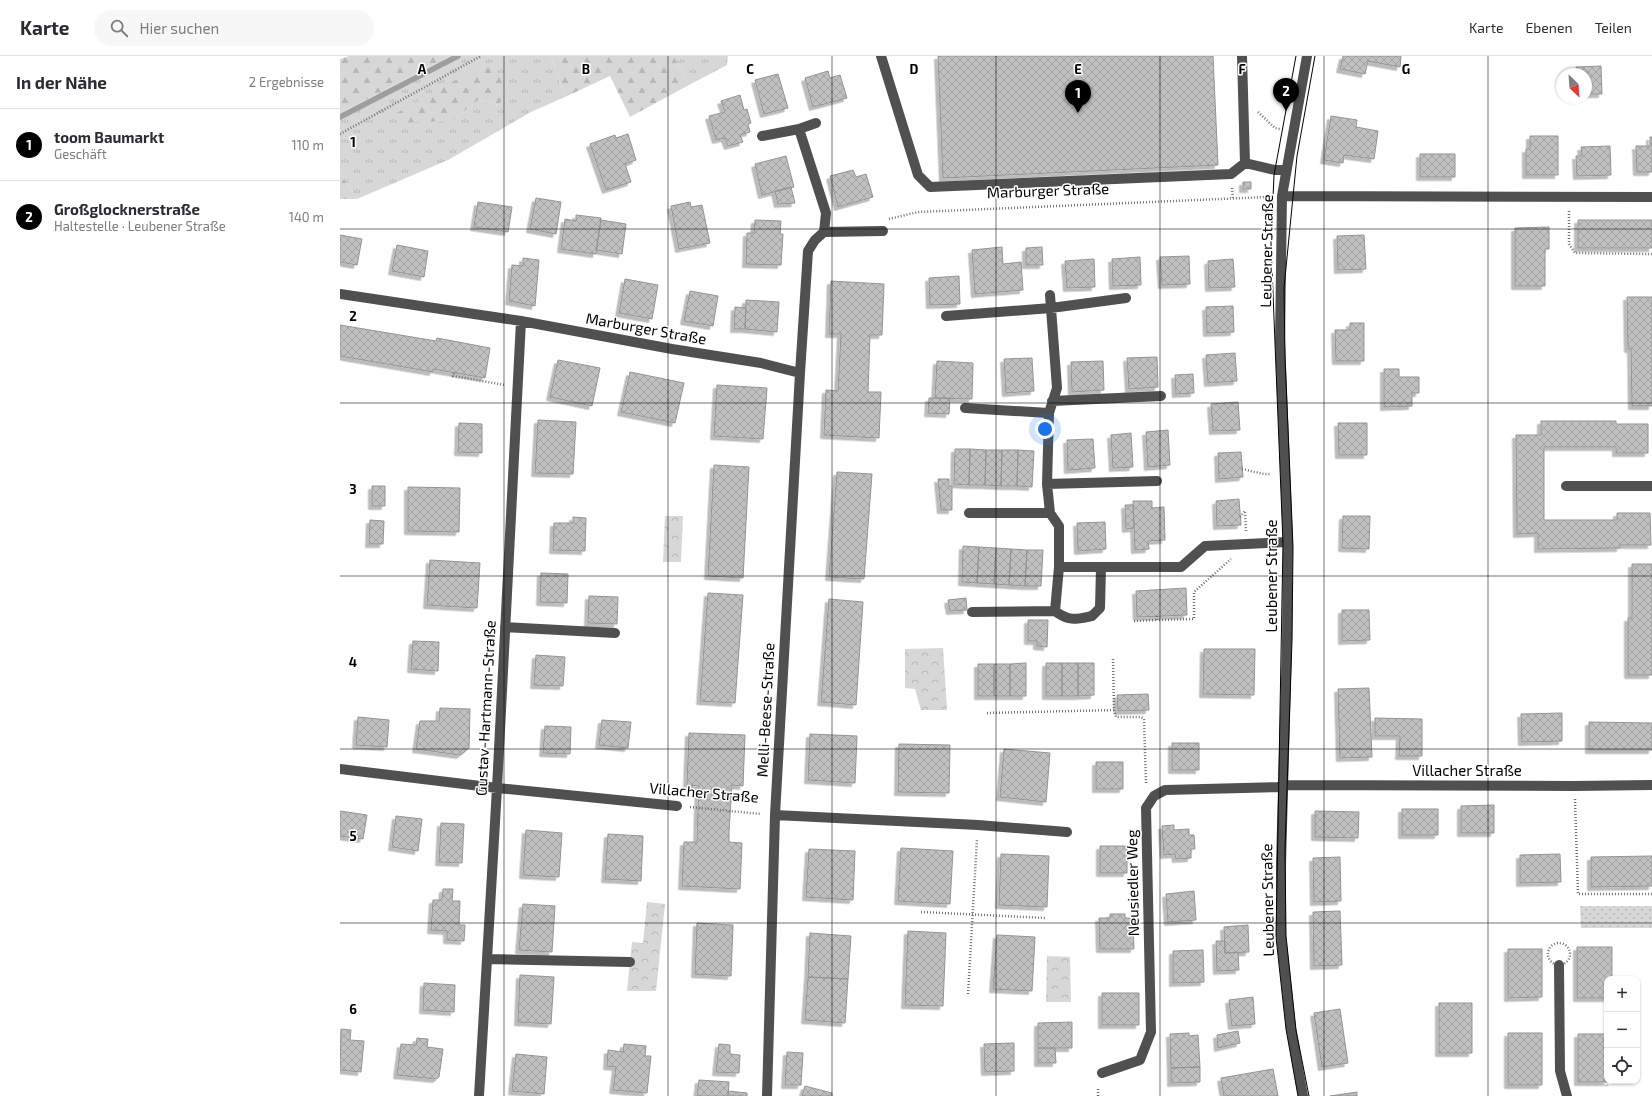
<!DOCTYPE html>
<html lang="de">
<meta charset="utf-8">
<style>
:root{--surface:#fff;--page:#f7f7f7;--text:#2b2b33;--muted:#7c7c81;--line:#e1e1e2;--accent:#000}
body{margin:0;font-family:"Exo 2",sans-serif;background:var(--page);color:var(--text)}
.controls{position:absolute;right:12px;bottom:12px;display:grid;overflow:hidden;border-radius:8px;box-shadow:0 1px 3px #0004}
.controls button{width:36px;height:36px;display:grid;place-items:center;padding:0;border:0;border-bottom:1px solid var(--line);background:var(--surface);color:var(--text);font:20px sans-serif}
.compass{position:absolute;left:1216px;top:12px;width:36px;height:36px;border-radius:50%;background:var(--surface);box-shadow:0 1px 3px #0004;rotate:155deg}
.you{position:absolute;left:705px;top:373px;width:14px;height:14px;margin:-10px;border:3px solid #fff;border-radius:50%;background:#1a73e8;box-shadow:0 0 0 6px #1a73e833}
.badge{display:grid;place-items:center;width:26px;height:26px;border-radius:50%;background:var(--accent);color:#fff;font-size:13px;font-weight:700}
.pin{position:absolute;translate:-50% -33px;filter:drop-shadow(0 1px 2px #0008)}
.pin::after{content:'';position:absolute;top:21px;width:14px;height:12px;background:inherit;clip-path:polygon(0 0,100% 0,50% 100%)}
.list{margin:0;padding:0;list-style:none}
h2{display:flex;justify-content:space-between;align-items:center;height:52px;margin:0;padding:0 16px;font-size:17px}
h2 small{font-size:13px;font-weight:400;color:var(--muted)}
.list li{display:grid;grid-template-columns:26px 1fr auto;gap:12px;align-items:center;box-sizing:border-box;height:72px;padding:0 16px;border-top:1px solid var(--line)}
.list b{display:block;font-size:15px;white-space:nowrap}
.list p{margin:0;font-size:13px;white-space:nowrap;color:var(--muted)}
.list em{font-size:13px;font-style:normal;color:var(--muted)}
.icon{flex:none;width:22px;height:22px;fill:none;stroke:currentColor;stroke-width:2;stroke-linecap:round;stroke-linejoin:round}
.map{position:relative;flex:none;width:1312px;height:1040px;overflow:hidden}
header{display:flex;align-items:center;gap:24px;box-sizing:border-box;height:56px;padding:0 20px;background:var(--surface);border-bottom:1px solid var(--line)}
header strong{font-size:19px}
nav{display:flex;gap:22px;margin-inline-start:auto;font-size:14px}
.search{width:280px;height:36px;background:var(--page);display:flex;align-items:center;gap:10px;box-sizing:border-box;padding:0 14px;border-radius:22px;color:var(--muted);font-size:15px}
main{display:flex}
aside{flex:1;background:var(--surface)}
.map>svg:first-child{display:block}
</style>
<header>
<strong>Karte</strong>
<div class="search"><svg class="icon" aria-label="search" viewBox="0 0 24 24"><circle cx="10" cy="10" r="6"/><path d="M15 15l6 6"/></svg>Hier suchen</div>
<nav><a>Karte</a><a>Ebenen</a><a>Teilen</a></nav>
</header>
<main>
<aside>
<h2>In der Nähe<small>2 Ergebnisse</small></h2>
<ul class="list">
<li><span class="badge">1</span><div><b>toom Baumarkt</b><p>Geschäft</p></div><em>110 m</em></li>
<li><span class="badge">2</span><div><b>Großglocknerstraße</b><p>Haltestelle · Leubener Straße</p></div><em>140 m</em></li>
</ul>
</aside>
<div class="map">
<svg width="1312" height="1040" viewBox="0 0 1312 1040">
<defs>
<pattern id="grass-tufts" width="24" height="20" patternUnits="userSpaceOnUse"><rect width="24" height="20" fill="#d7d7d7"/><path d="M3 7l-1-3M5 7V3M7 7l1-3M15 17l-1-3M17 17v-4M19 17l1-3" fill="none" stroke="#b7b7b7"/></pattern>
<pattern id="forest-firs" width="22" height="20" patternUnits="userSpaceOnUse"><rect width="22" height="20" fill="#d7d7d7"/><path d="M5 1l3.5 6h-7zM16 11l3.5 6h-7z" fill="#b7b7b7"/></pattern>
<pattern id="park-crowns" width="20" height="18" patternUnits="userSpaceOnUse"><rect width="20" height="18" fill="#d7d7d7"/><path d="M2 6a3 3 0 1 1 6 0M12 15a3 3 0 1 1 6 0" fill="none" stroke="#b7b7b7"/></pattern>
<pattern id="garden-dots" width="8" height="8" patternUnits="userSpaceOnUse"><rect width="8" height="8" fill="#d7d7d7"/><path d="M2 2h.1M6 6h.1" fill="none" stroke="#b7b7b7" stroke-width="1.8" stroke-linecap="round"/></pattern>
<pattern id="building-cross-hatch" width="8" height="8" patternUnits="userSpaceOnUse"><rect width="8" height="8" fill="#c0c0c0"/><path d="M0 0l8 8M0 8l8-8" fill="none" stroke="#a3a3a3"/></pattern>
<filter id="shadow"><feDropShadow dx="-3.5" dy="3.5" stdDeviation="0" flood-color="#0004"/></filter>
</defs>
<rect width="100%" height="100%" fill="#fff"/>
<path fill="url(#grass-tufts)" fill-rule="evenodd" d="M 110,0 L 211,0 L 225,41 L 191,56 L 108,104 L 17,143 L 0,116 L 0,57 ZM 156,12 L 159,49 L 138,44 L 112,65 L 57,66 Z
M 334,0 L 388,0 L 387,9 L 349,29 Z"/>
<path fill="url(#forest-firs)" d="M 9,0 L 110,0 L 0,57 L 0,3 Z
M 211,0 L 334,0 L 349,29 L 290,61 L 270,20 L 225,41 Z
M 139,11 L 156,12 L 166,37 L 159,49 L 138,44 L 112,65 L 57,67 L 57,57 Z
M 0,116 L 17,143 L 0,143 Z"/>
<path fill="url(#park-crowns)" d="M 325,460 L 343,460 L 341,506 L 323,506 Z
M 603,592 L 607,654 L 581,654 L 575,633 L 565,632 L 565,593 Z
M 307,846 L 325,848 L 316,935 L 287,935 L 292,886 L 303,887 Z
M 707,900 L 730,901 L 731,946 L 706,946 Z"/>
<path fill="url(#garden-dots)" d="M 1240,850 L 1312,850 L 1312,872 L 1241,872 Z"/>
<g fill="none" stroke-linecap="round" stroke-linejoin="round">
<path stroke="#9e9e9e" stroke-width="5.5" d="M 0,61 L 118,0"/>
</g>
<path fill="url(#building-cross-hatch)" stroke="#949494" filter="url(#shadow)" d="M 598,0 L 873,0 L 878,109 L 603,122 Z
M 1003,0 L 1061,0 L 1060,11 L 1028,5 L 1025,18 L 1000,13 Z
M 1261,10 L 1262,38 L 1246,38 L 1246,18 L 1237,18 L 1236,11 Z
M 488,15 L 490,22 L 500,19 L 507,42 L 473,51 L 465,22 Z
M 438,18 L 448,52 L 424,58 L 415,24 Z
M 400,39 L 404,54 L 407,53 L 411,67 L 408,68 L 410,76 L 400,79 L 403,86 L 388,90 L 385,82 L 376,84 L 369,60 L 385,56 L 381,45 Z
M 991,60 L 1017,64 L 1016,71 L 1038,75 L 1034,103 L 1004,99 L 1003,107 L 984,104 Z
M 288,78 L 296,104 L 285,108 L 291,126 L 266,134 L 250,88 L 275,79 L 276,82 Z
M 1190,80 L 1218,80 L 1218,119 L 1186,119 L 1186,93 L 1190,93 Z
M 1310,81 L 1312,81 L 1312,116 L 1297,116 L 1296,90 L 1310,90 Z
M 1270,90 L 1271,119 L 1237,120 L 1236,100 L 1242,100 L 1241,91 Z
M 1080,98 L 1115,98 L 1115,121 L 1080,121 Z
M 446,100 L 454,131 L 422,139 L 415,108 Z
M 513,114 L 516,121 L 526,118 L 533,141 L 498,151 L 490,120 Z
M 903,126 L 911,126 L 911,133 L 903,133 Z
M 451,131 L 455,147 L 438,148 L 435,135 Z
M 196,142 L 221,146 L 216,178 L 190,173 Z
M 138,146 L 172,151 L 168,176 L 134,171 Z
M 350,146 L 351,151 L 362,149 L 370,187 L 339,193 L 331,150 Z
M 236,159 L 261,162 L 256,198 L 221,193 L 225,163 L 236,165 Z
M 261,164 L 286,168 L 282,198 L 256,194 Z
M 415,164 L 441,165 L 440,178 L 443,178 L 441,209 L 406,208 L 407,177 L 414,177 Z
M 1238,164 L 1312,164 L 1312,192 L 1238,192 Z
M 1209,171 L 1209,193 L 1205,193 L 1205,230 L 1175,230 L 1175,172 Z
M 0,179 L 22,183 L 17,209 L 0,206 Z
M 1024,179 L 1026,213 L 998,214 L 997,180 Z
M 57,189 L 88,195 L 84,221 L 52,215 Z
M 662,191 L 663,208 L 681,206 L 683,234 L 635,238 L 632,194 Z
M 702,191 L 703,209 L 686,209 L 686,192 Z
M 849,200 L 850,228 L 822,229 L 820,201 Z
M 800,201 L 801,229 L 773,230 L 772,203 Z
M 183,202 L 199,204 L 195,250 L 169,245 L 172,209 L 183,210 Z
M 754,203 L 755,231 L 727,232 L 725,205 Z
M 893,203 L 895,231 L 869,232 L 868,205 Z
M 619,220 L 620,248 L 590,249 L 589,222 Z
M 285,223 L 318,229 L 312,263 L 279,257 Z
M 491,225 L 544,228 L 542,279 L 530,279 L 528,336 L 541,336 L 539,382 L 484,379 L 486,334 L 498,335 L 501,278 L 489,278 Z
M 350,235 L 378,240 L 373,270 L 344,265 Z
M 1287,241 L 1312,241 L 1312,350 L 1292,350 L 1291,293 L 1288,293 Z
M 406,244 L 439,246 L 437,276 L 405,273 Z
M 893,250 L 894,276 L 867,277 L 866,251 Z
M 395,251 L 406,252 L 405,273 L 394,273 Z
M 1010,267 L 1024,267 L 1024,305 L 996,305 L 995,274 L 1010,274 Z
M 0,269 L 96,285 L 97,282 L 150,292 L 145,322 L 93,313 L 93,316 L 0,300 Z
M 895,297 L 897,325 L 868,327 L 866,299 Z
M 817,301 L 818,331 L 789,333 L 787,302 Z
M 692,302 L 694,335 L 666,337 L 664,303 Z
M 218,304 L 260,312 L 252,350 L 210,341 Z
M 597,305 L 633,307 L 632,343 L 595,342 Z
M 763,305 L 764,334 L 732,336 L 731,306 Z
M 1044,313 L 1059,313 L 1059,321 L 1079,321 L 1079,337 L 1072,337 L 1072,350 L 1044,351 Z
M 290,316 L 344,327 L 335,367 L 281,356 Z
M 853,318 L 854,337 L 836,338 L 835,319 Z
M 377,329 L 427,332 L 423,383 L 374,380 Z
M 589,342 L 610,342 L 609,358 L 588,357 Z
M 898,346 L 900,374 L 873,375 L 871,348 Z
M 198,364 L 236,366 L 233,418 L 195,417 Z
M 1201,365 L 1276,365 L 1276,368 L 1308,368 L 1308,397 L 1276,397 L 1276,391 L 1204,391 L 1204,464 L 1277,464 L 1277,457 L 1310,457 L 1311,489 L 1280,489 L 1280,492 L 1198,493 L 1198,477 L 1177,478 L 1176,379 L 1201,379 Z
M 119,367 L 142,368 L 142,397 L 118,396 Z
M 998,367 L 1027,367 L 1027,399 L 999,399 Z
M 828,374 L 830,409 L 808,411 L 806,376 Z
M 791,377 L 793,411 L 773,412 L 771,379 Z
M 753,383 L 755,412 L 728,414 L 727,384 Z
M 615,393 L 630,393 L 629,429 L 614,428 Z
M 630,393 L 646,394 L 645,429 L 629,429 Z
M 646,394 L 662,394 L 661,430 L 645,429 Z
M 662,394 L 678,394 L 677,430 L 661,430 Z
M 678,394 L 694,395 L 692,431 L 677,430 Z
M 901,396 L 903,421 L 879,423 L 878,397 Z
M 374,409 L 409,411 L 403,522 L 368,520 Z
M 497,416 L 532,418 L 524,523 L 489,521 Z
M 598,423 L 609,423 L 609,430 L 612,430 L 612,454 L 601,454 Z
M 32,430 L 45,430 L 45,450 L 32,450 Z
M 68,431 L 120,432 L 119,476 L 68,475 Z
M 899,443 L 901,469 L 877,470 L 876,445 Z
M 793,445 L 812,445 L 812,452 L 824,451 L 825,484 L 808,485 L 809,493 L 795,494 Z
M 785,449 L 793,449 L 794,472 L 786,473 Z
M 1003,460 L 1030,460 L 1029,493 L 1002,492 Z
M 233,461 L 246,462 L 245,495 L 213,494 L 214,467 L 233,467 Z
M 30,464 L 44,465 L 43,488 L 29,488 Z
M 765,466 L 766,493 L 738,495 L 737,467 Z
M 623,490 L 639,491 L 637,527 L 622,526 Z
M 639,491 L 656,492 L 654,528 L 637,527 Z
M 656,492 L 671,493 L 669,529 L 654,528 Z
M 671,493 L 687,494 L 685,530 L 669,529 Z
M 687,494 L 703,494 L 701,530 L 685,530 Z
M 90,504 L 140,507 L 137,552 L 87,549 Z
M 1292,508 L 1312,508 L 1312,619 L 1288,619 L 1288,562 L 1292,562 Z
M 201,517 L 228,518 L 227,547 L 200,546 Z
M 846,532 L 847,559 L 797,561 L 796,535 Z
M 368,537 L 403,539 L 395,647 L 360,645 Z
M 249,540 L 278,541 L 277,568 L 248,567 Z
M 626,542 L 627,554 L 610,555 L 608,544 Z
M 489,543 L 523,546 L 516,649 L 481,646 Z
M 1002,554 L 1029,554 L 1030,584 L 1002,585 Z
M 688,564 L 708,564 L 707,591 L 697,590 L 697,585 L 688,585 Z
M 73,585 L 99,586 L 98,615 L 71,613 Z
M 864,593 L 915,593 L 914,639 L 863,638 Z
M 196,599 L 225,601 L 223,630 L 194,629 Z
M 686,607 L 686,640 L 670,640 L 670,608 Z
M 706,607 L 722,607 L 722,640 L 706,640 Z
M 722,607 L 738,607 L 738,640 L 722,640 Z
M 738,607 L 754,607 L 754,639 L 738,640 Z
M 638,608 L 654,608 L 654,640 L 638,640 Z
M 654,608 L 670,608 L 670,640 L 654,640 Z
M 1029,632 L 1032,701 L 1000,702 L 998,633 Z
M 808,638 L 809,654 L 778,655 L 777,639 Z
M 100,652 L 130,653 L 129,692 L 120,699 L 76,693 L 80,665 L 99,665 Z
M 1222,657 L 1222,685 L 1182,686 L 1181,658 Z
M 18,661 L 49,664 L 47,691 L 16,689 Z
M 1035,662 L 1082,663 L 1082,700 L 1059,700 L 1060,680 L 1035,680 Z
M 262,664 L 291,666 L 288,692 L 259,689 Z
M 1249,666 L 1312,667 L 1312,694 L 1249,694 Z
M 205,670 L 231,671 L 230,698 L 203,697 Z
M 349,677 L 405,679 L 403,730 L 392,729 L 389,776 L 389,786 L 402,787 L 400,833 L 342,830 L 344,786 L 357,786 L 358,752 L 359,730 L 347,729 Z
M 470,678 L 517,680 L 515,727 L 468,724 Z
M 832,687 L 859,687 L 859,714 L 832,714 Z
M 559,688 L 610,689 L 609,737 L 558,736 Z
M 664,693 L 710,697 L 706,746 L 660,741 Z
M 756,706 L 783,706 L 783,733 L 756,733 Z
M 1154,749 L 1154,777 L 1121,777 L 1121,750 Z
M 1062,753 L 1098,753 L 1098,779 L 1062,779 Z
M 0,755 L 27,759 L 23,783 L 0,780 Z
M 975,755 L 1019,756 L 1018,782 L 975,781 Z
M 56,760 L 82,763 L 78,795 L 52,791 Z
M 101,767 L 124,768 L 122,807 L 99,806 Z
M 834,769 L 834,774 L 849,773 L 849,779 L 854,779 L 855,793 L 851,793 L 851,802 L 836,803 L 835,798 L 824,799 L 822,770 Z
M 186,774 L 222,777 L 219,821 L 183,819 Z
M 268,778 L 303,780 L 301,825 L 265,823 Z
M 760,790 L 787,790 L 787,817 L 760,817 Z
M 561,792 L 613,795 L 610,848 L 558,845 Z
M 469,793 L 515,795 L 513,844 L 466,841 Z
M 661,798 L 709,800 L 707,851 L 659,849 Z
M 1220,798 L 1221,826 L 1180,827 L 1180,799 Z
M 1312,800 L 1312,830 L 1251,831 L 1251,801 Z
M 1000,801 L 1001,845 L 974,846 L 973,802 Z
M 103,833 L 113,833 L 112,845 L 120,845 L 119,869 L 125,869 L 124,885 L 107,884 L 107,875 L 91,874 L 93,844 L 102,844 Z
M 854,835 L 856,864 L 828,866 L 826,838 Z
M 183,848 L 215,850 L 212,896 L 179,894 Z
M 1000,855 L 1002,909 L 974,910 L 973,856 Z
M 770,858 L 785,858 L 785,862 L 793,862 L 794,893 L 760,893 L 759,862 L 770,862 Z
M 357,867 L 393,869 L 391,920 L 355,918 Z
M 908,869 L 909,896 L 885,897 L 884,871 Z
M 568,875 L 606,877 L 603,950 L 565,949 Z
M 470,877 L 511,880 L 508,923 L 468,921 Z
M 657,879 L 695,881 L 692,935 L 653,933 Z
M 876,885 L 885,885 L 885,897 L 898,896 L 899,914 L 877,915 Z
M 1237,891 L 1272,891 L 1272,923 L 1267,923 L 1267,942 L 1237,942 Z
M 1168,893 L 1202,893 L 1202,941 L 1168,942 Z
M 863,894 L 864,926 L 833,927 L 833,895 Z
M 180,919 L 214,921 L 211,968 L 178,966 Z
M 468,921 L 508,923 L 505,967 L 465,964 Z
M 84,927 L 115,929 L 114,956 L 83,954 Z
M 762,937 L 799,937 L 799,969 L 762,969 Z
M 913,941 L 915,968 L 892,970 L 889,944 Z
M 1099,947 L 1132,947 L 1132,997 L 1099,997 Z
M 1000,953 L 1008,1007 L 982,1011 L 974,957 Z
M 732,966 L 732,992 L 698,992 L 698,967 Z
M 1,973 L 11,974 L 10,984 L 24,985 L 21,1016 L 0,1014 Z
M 898,975 L 900,987 L 878,992 L 877,979 Z
M 849,977 L 849,980 L 858,979 L 860,1011 L 831,1012 L 830,978 Z
M 1168,977 L 1202,977 L 1202,1029 L 1168,1029 Z
M 1238,978 L 1267,978 L 1267,1025 L 1272,1026 L 1238,1026 Z
M 77,982 L 88,983 L 87,991 L 103,993 L 99,1021 L 96,1023 L 57,1019 L 61,988 L 76,989 Z
M 674,987 L 674,1015 L 645,1016 L 644,988 Z
M 284,988 L 306,990 L 305,1000 L 311,1000 L 307,1037 L 273,1034 L 276,1011 L 267,1010 L 268,994 L 283,996 Z
M 379,988 L 390,989 L 390,998 L 400,999 L 399,1017 L 376,1016 Z
M 698,992 L 715,992 L 716,1007 L 698,1007 Z
M 447,996 L 463,997 L 461,1029 L 445,1029 Z
M 176,998 L 207,1001 L 204,1038 L 172,1035 Z
M 860,1011 L 860,1026 L 831,1027 L 831,1012 Z
M 933,1013 L 938,1040 L 884,1040 L 881,1022 Z
M 359,1024 L 389,1026 L 388,1040 L 357,1040 Z
M 465,1030 L 492,1037 L 492,1040 L 462,1040 Z
M 388,1035 L 407,1037 L 407,1040 L 388,1040 Z
M 1017,1036 L 1017,1040 L 990,1040 Z"/>
<g fill="none" stroke-linecap="round" stroke-linejoin="round">
<path stroke="#727272" stroke-width="2.5" stroke-dasharray="1 2" stroke-linecap="butt" d="M 918,56 L 935,72 L 940,73
M 0,78 L 141,0
M 892,132 L 893,143
M 1229,155 L 1229,188 L 1235,197 L 1312,198
M 549,163 L 578,156 L 927,141
M 114,317 L 113,320 L 165,329
M 902,413 L 924,418 L 931,418
M 900,461 L 905,455 L 906,475
M 817,560 L 817,564 L 854,563 L 854,536 L 891,503
M 794,565 L 817,564
M 774,654 L 776,661 L 801,661 L 804,663 L 806,728
M 647,657 L 774,654 L 773,602
M 1235,743 L 1238,838 L 1312,838
M 350,751 L 421,758
M 581,856 L 706,862
M1208 898a11 11 0 1 1 22 0a11 11 0 1 1-22 0Z
M 628,938 L 637,783
M 758,1040 L 758,1031"/>
<path stroke="#505050" stroke-width="10" d="M 541,0 L 578,119 L 590,131 L 891,118 L 905,107 L 902,0
M 459,73 L 476,67
M 422,80 L 459,73 L 486,157 L 484,176
M 905,107 L 935,114 L 946,114
M 942,140 L 1312,141
M 0,238 L 181,265 L 332,293 L 421,307 L 460,317 L 468,195 L 475,184 L 484,176 L 543,175
M 710,239 L 717,332 L 709,357 L 707,428 L 710,457 L 719,470 L 719,511 L 715,555 C 729,566 737,563 752,560 L 760,552 L 761,511
M 606,260 L 711,252 L 786,242
M 712,345 L 821,340
M 625,352 L 709,357
M 707,428 L 817,425
M 1226,430 L 1312,430
M 629,457 L 710,457
M 719,511 L 841,511 L 865,490 L 948,486
M 632,556 L 715,555
M 165,571 L 275,577
M 0,713 L 157,732 L 337,750
M 435,759 L 638,769 L 727,776
M 147,903 L 290,906
M 1219,909 L 1220,1015 L 1227,1040
M 762,1017 L 800,1004 L 811,976 L 806,752 L 814,740 L 825,734 L 938,731 L 948,729 L 1234,730 L 1312,729
M 139,1040 L 157,732 L 181,265
M 427,1040 L 435,759 L 460,317
M 963,1040 L 951,972 L 941,879 L 941,808 L 947,586 L 948,486 L 940,286 L 942,140 L 967,0"/>
<path stroke="#000" stroke-width="1" d="M 956,0 L 934,119 L 931,187 L 943,487 L 936,881 L 946,973 L 958,1040
M 969,1040 L 956,974 L 946,880 L 945,794 L 952,584 L 953,491 L 945,301 L 944,232 L 957,100 L 975,0"/>
</g>
<path fill="none" stroke="#000" stroke-width="1" stroke-opacity="0.55" d="M 164,0 L 164,1040M 328,0 L 328,1040M 492,0 L 492,1040M 656,0 L 656,1040M 820,0 L 820,1040M 984,0 L 984,1040M 1148,0 L 1148,1040M 0,173 L 1312,173M 0,347 L 1312,347M 0,520 L 1312,520M 0,693 L 1312,693M 0,867 L 1312,867"/>
<g text-anchor="middle" stroke-width="3" stroke-linejoin="round" paint-order="stroke">
<g font-size="15" fill="#000" stroke="#fff">
<text transform="translate(708 135) rotate(-2)" y="5">Marburger Straße</text>
<text transform="translate(927 195) rotate(-89)" y="5">Leubener Straße</text>
<text transform="translate(306 273) rotate(10)" y="5">Marburger Straße</text>
<text transform="translate(932 520) rotate(-90)" y="5">Leubener Straße</text>
<text transform="translate(146 652) rotate(-87)" y="5">Gustav-Hartmann-Straße</text>
<text transform="translate(426 654) rotate(-87)" y="5">Melli-Beese-Straße</text>
<text x="1127" y="720">Villacher Straße</text>
<text transform="translate(364 737) rotate(5)" y="5">Villacher Straße</text>
<text transform="translate(793 827) rotate(-91)" y="5">Neusiedler Weg</text>
<text transform="translate(928 844) rotate(-91)" y="5">Leubener Straße</text>
</g>
</g>
<g font-size="13" text-anchor="middle" font-weight="bold" fill="#000" stroke="#fff" stroke-width="3" stroke-linejoin="round" paint-order="stroke">
<text x="82" y="18">A</text>
<text x="246" y="18">B</text>
<text x="410" y="18">C</text>
<text x="574" y="18">D</text>
<text x="738" y="18">E</text>
<text x="902" y="18">F</text>
<text x="1066" y="18">G</text>
<text x="13" y="91">1</text>
<text x="13" y="265">2</text>
<text x="13" y="438">3</text>
<text x="13" y="611">4</text>
<text x="13" y="785">5</text>
<text x="13" y="958">6</text>
</g>
</svg>
<div class="controls">
<button>+</button>
<button>−</button>
<button><svg class="icon" aria-label="locate" viewBox="0 0 24 24"><circle cx="12" cy="12" r="6"/><path d="M12 2v4M12 18v4M2 12h4M18 12h4"/></svg></button>
</div>
<svg class="compass" viewBox="-18 -18 36 36"><path d="M0-13l5 13h-10z" fill="#e53935"/><path d="M0 13l5-13h-10z" fill="#7c7c81"/></svg>
<div class="you"></div>
<div class="pin badge" style="left:738px;top:57px">1</div>
<div class="pin badge" style="left:946px;top:55px">2</div>
</div>
</main>
